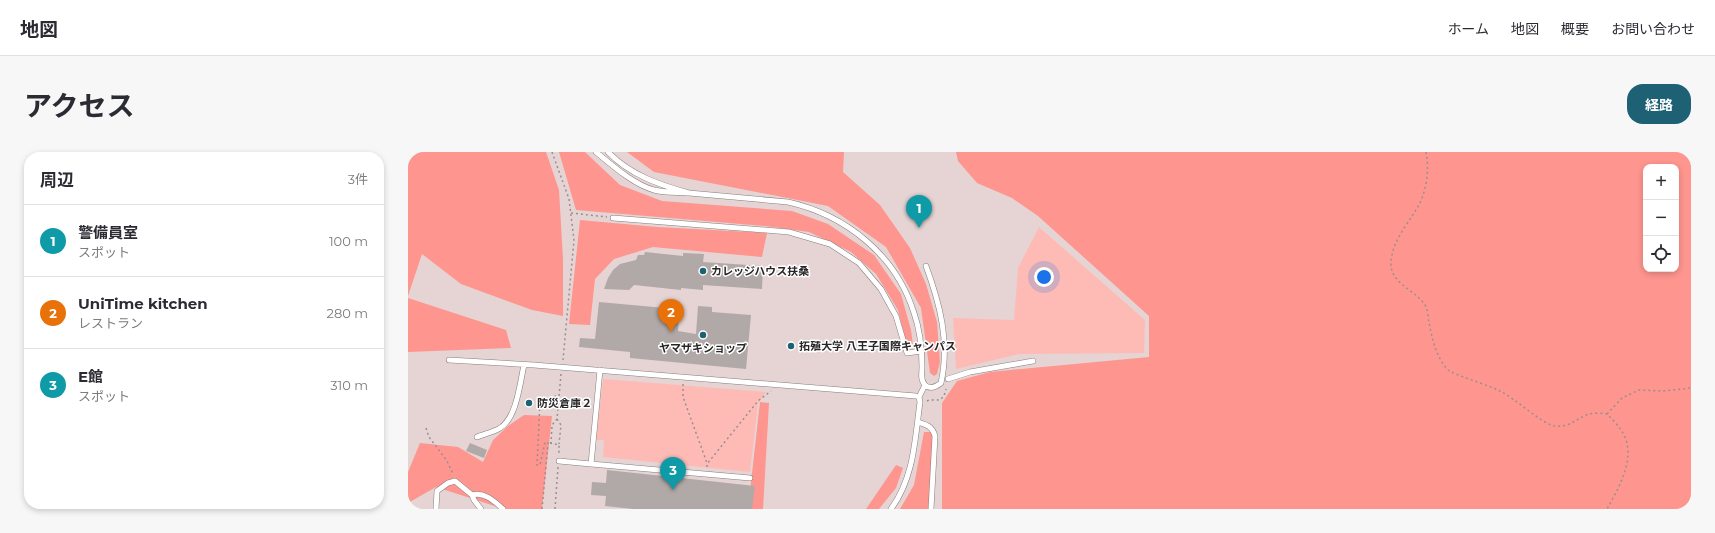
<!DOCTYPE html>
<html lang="ja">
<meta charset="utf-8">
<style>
:root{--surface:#fff;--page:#f7f7f7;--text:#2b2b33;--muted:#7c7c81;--line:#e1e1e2;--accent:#1e6174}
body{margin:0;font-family:Montserrat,"Noto Sans JP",sans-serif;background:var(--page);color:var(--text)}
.controls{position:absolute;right:12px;top:12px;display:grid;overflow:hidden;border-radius:8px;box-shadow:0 2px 6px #0003}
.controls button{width:36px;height:36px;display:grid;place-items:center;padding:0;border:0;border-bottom:1px solid var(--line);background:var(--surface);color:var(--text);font:20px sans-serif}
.you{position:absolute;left:636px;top:125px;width:14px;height:14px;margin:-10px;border:3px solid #fff;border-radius:50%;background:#1a73e8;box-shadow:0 0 0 6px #1a73e833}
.badge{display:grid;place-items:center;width:26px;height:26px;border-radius:50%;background:var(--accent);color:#fff;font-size:13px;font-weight:700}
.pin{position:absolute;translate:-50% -33px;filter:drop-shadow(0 1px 2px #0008)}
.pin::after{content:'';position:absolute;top:21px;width:14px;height:12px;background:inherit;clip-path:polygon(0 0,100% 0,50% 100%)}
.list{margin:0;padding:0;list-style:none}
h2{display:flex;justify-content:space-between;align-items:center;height:52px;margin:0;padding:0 16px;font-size:17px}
h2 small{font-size:13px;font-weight:400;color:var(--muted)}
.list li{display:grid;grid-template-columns:26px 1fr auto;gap:12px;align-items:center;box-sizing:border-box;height:72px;padding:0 16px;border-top:1px solid var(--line)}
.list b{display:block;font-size:15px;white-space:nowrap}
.list p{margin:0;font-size:13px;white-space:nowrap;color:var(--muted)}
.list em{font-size:13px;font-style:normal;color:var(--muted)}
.icon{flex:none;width:22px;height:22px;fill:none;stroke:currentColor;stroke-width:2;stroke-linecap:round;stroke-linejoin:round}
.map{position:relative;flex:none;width:1283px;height:357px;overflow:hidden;border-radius:16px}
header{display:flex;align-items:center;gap:24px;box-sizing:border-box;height:56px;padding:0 20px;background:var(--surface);border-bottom:1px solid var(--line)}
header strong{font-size:19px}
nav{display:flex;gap:22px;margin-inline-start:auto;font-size:14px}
.intro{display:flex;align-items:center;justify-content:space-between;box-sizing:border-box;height:96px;padding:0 24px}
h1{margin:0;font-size:28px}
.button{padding:10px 18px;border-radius:16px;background:var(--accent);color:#fff;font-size:14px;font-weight:700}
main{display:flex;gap:24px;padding:0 24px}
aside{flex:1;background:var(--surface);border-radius:16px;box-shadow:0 2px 6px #0003}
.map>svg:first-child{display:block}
</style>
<header>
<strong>地図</strong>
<nav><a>ホーム</a><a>地図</a><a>概要</a><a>お問い合わせ</a></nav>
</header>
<div class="intro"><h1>アクセス</h1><a class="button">経路</a></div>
<main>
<aside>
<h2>周辺<small>3件</small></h2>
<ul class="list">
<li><span class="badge" style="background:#0f9aa8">1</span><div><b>警備員室</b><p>スポット</p></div><em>100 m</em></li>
<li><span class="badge" style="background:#e8710a">2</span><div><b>UniTime kitchen</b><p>レストラン</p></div><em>280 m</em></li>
<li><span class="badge" style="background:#0f9aa8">3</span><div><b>E館</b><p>スポット</p></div><em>310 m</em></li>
</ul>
</aside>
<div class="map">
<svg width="1283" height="357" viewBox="0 0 1283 357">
<rect width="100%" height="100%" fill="#eae2e1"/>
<path fill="#e5d4d3" d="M 0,0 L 594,0 L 747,128 L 765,221 L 622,357 L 0,357 Z"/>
<path fill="#febbb6" d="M 631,75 L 737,168 L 736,201 L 611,202 L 548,217 L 545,166 L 606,168 L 610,116 Z
M 195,227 L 358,240 L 350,252 L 342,320 L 195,305 L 196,288 L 188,288 Z"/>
<path fill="#fe958e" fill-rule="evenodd" d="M 0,0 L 138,0 L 151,38 L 155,107 L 155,164 L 124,158 L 53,132 L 14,102 L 0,144 Z
M 151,0 L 177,0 L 212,33 L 254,49 L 384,59 L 420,72 L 466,103 L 493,142 L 503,178 L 505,194 L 499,195 L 490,158 L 468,122 L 443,100 L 401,80 L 357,74 L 168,58 Z
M 219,0 L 436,0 L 435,20 L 472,53 L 502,96 L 518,132 L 529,170 L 532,210 L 529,222 L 526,224 L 522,221 L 513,156 L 478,95 L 420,54 L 246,20 Z
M 548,0 L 1283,0 L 1283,357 L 534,357 L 534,251 L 549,229 L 582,220 L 741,205 L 741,164 L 630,64 L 604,46 L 569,31 L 550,9 ZM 1238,15 L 1268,15 L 1268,117 L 1238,117 Z
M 172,68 L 249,75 L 359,81 L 354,105 L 245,95 L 206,107 L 187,127 L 182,173 L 161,172 Z
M 0,146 L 98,178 L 103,196 L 0,200 Z
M 352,250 L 361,251 L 355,357 L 340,357 Z
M 116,263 L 144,264 L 134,357 L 96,357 L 28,335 L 0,351 L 0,320 L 12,291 L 50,295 L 75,310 L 85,288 L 100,274 Z
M 516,280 L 528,280 L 522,357 L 492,357 L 506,333 Z
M 488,313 L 495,316 L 488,336 L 471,357 L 458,357 Z"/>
<path fill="#b0a9a8" d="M 237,100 L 275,104 L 275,101 L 296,102 L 295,110 L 355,114 L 354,137 L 295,133 L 295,138 L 273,136 L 273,138 L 226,133 L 221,138 L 196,137 L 200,126 L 205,118 L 212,112 L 228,108 L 230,103 L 236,103 Z
M 191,150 L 257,156 L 258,151 L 272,152 L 270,179 L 288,182 L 290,154 L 304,155 L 304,160 L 343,163 L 338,217 L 222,206 L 222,200 L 171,195 L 172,186 L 187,187 Z
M 62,291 L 79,298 L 76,306 L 58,299 Z
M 199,318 L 347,334 L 344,357 L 225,357 L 197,354 L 198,344 L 183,343 L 184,330 L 198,331 Z"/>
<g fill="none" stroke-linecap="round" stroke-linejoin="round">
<g stroke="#857e7e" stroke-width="6">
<path id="service" d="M 188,0 C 204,13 226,33 246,38 C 257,41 270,40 281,41 C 252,33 222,23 200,0
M 281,41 L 380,50 C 438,63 488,103 506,161 C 512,178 514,198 514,215 C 514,221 512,228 517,233 C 522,238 529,234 533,231 C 542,190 532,152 518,114
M 205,66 L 381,80 L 422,92 L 451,111 L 473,137 L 488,164 L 499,201 L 513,199
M 41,208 L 126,213 L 508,244 L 511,245 L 512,250 C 507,287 506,326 483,357
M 192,218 L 183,312 L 342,326
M 540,227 L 562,220 L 625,209
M 511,245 L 517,233
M 510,270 C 519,273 524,274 527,284 L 523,357
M 69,285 C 76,282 86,280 92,276 C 109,266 112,230 116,213
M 151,309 L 183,312
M 28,357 L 29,339 L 40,331 L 47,329 L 64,343
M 73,357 L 66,348 L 64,343 C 76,339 87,350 95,357"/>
</g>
<path stroke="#969090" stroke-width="1.5" stroke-dasharray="2 3" stroke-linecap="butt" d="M 144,0 L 161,47 L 166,88 L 155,208
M 1018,0 C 1022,20 1018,44 1006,61 C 998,74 987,87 984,103 C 977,131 1005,135 1017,153 C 1020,157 1020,165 1021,170 C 1024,187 1028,204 1039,217 C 1043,222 1083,234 1092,239 C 1107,246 1135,273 1147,274 C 1161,276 1169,266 1181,262 C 1186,261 1193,261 1199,262 C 1205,268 1212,275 1216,283 C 1228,307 1210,337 1199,357
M 163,61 L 199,65
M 275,232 L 275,245 L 299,311
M 519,249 L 521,248 L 532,248 L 536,244 L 538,237
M 1199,262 L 1214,246 L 1231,238 L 1256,239 L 1283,236
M 149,267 L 153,273 L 151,292
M 18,276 L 21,285 L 39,309 L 45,322
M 142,291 L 151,293 L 151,301
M 143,292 L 144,273 L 149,267 L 153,222
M 299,315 L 299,312 L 350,249 L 363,239
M 134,357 L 140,291 L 137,290 L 132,313 L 129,313 L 132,249 L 151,243
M 147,357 L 150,315"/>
<use href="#service" stroke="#fff" stroke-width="5"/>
</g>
<g fill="#1e6174" stroke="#fff" stroke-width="1.5">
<circle cx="295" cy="119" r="4"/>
<circle cx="295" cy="183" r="4"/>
<circle cx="383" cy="194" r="4"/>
<circle cx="121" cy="251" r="4"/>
</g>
<g text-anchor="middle" stroke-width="3" stroke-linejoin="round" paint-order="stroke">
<g font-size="11" font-weight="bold" fill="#292626" stroke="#fff" text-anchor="start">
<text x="303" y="123">カレッジハウス扶桑</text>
<text x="391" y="198">拓殖大学 八王子国際キャンパス</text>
<text x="295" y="200" text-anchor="middle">ヤマザキショップ</text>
<text x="129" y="255">防災倉庫２</text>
</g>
</g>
</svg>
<div class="controls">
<button>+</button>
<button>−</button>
<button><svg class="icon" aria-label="locate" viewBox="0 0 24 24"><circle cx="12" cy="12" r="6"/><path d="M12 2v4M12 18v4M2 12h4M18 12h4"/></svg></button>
</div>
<div class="you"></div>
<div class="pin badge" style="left:511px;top:76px;background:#0f9aa8">1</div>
<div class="pin badge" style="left:263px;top:180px;background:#e8710a">2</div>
<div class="pin badge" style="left:265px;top:338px;background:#0f9aa8">3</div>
</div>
</main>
